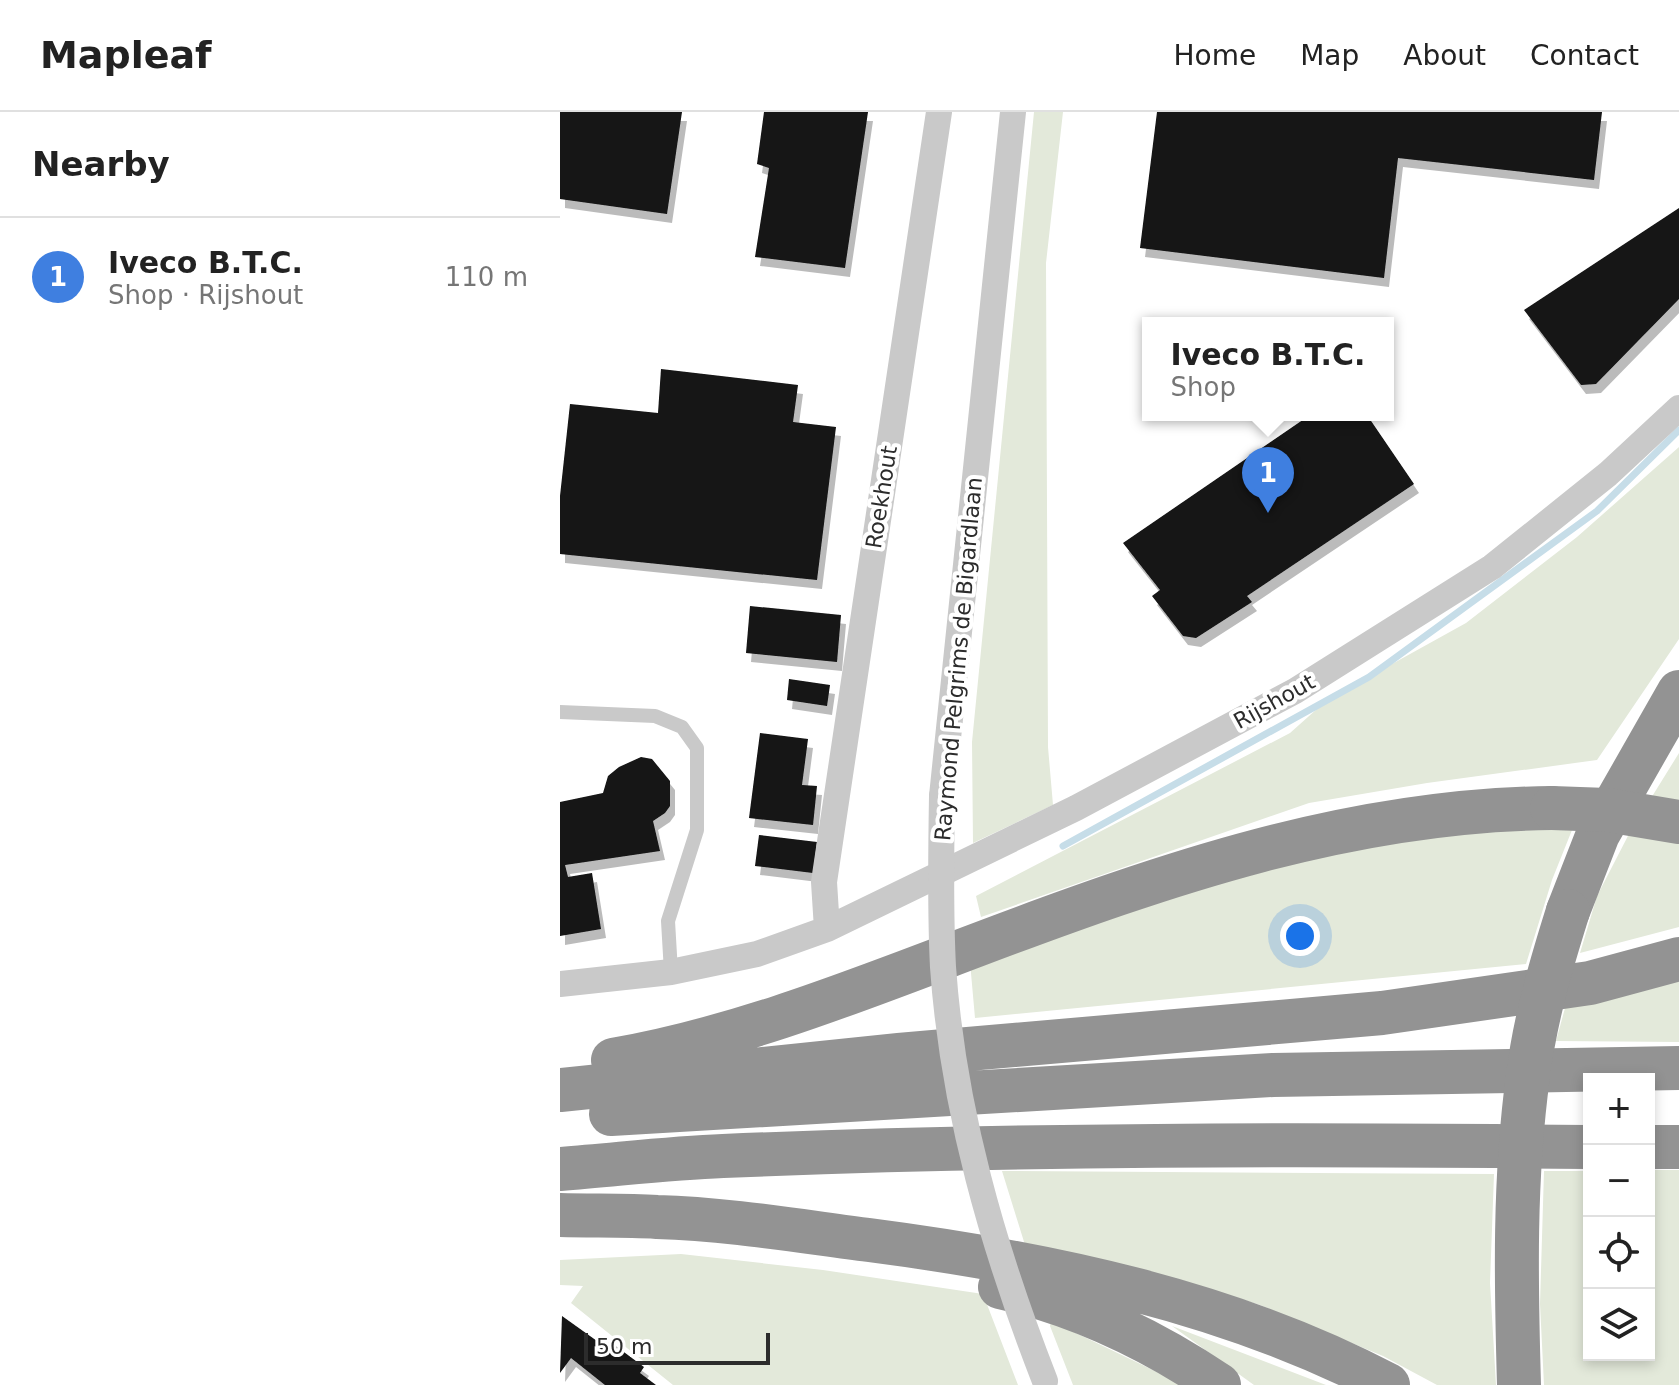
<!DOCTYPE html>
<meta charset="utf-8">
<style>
:root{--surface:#fff;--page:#f2f2f2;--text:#222;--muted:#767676;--line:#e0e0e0;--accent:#7c3aed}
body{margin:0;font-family:"DejaVu Sans",sans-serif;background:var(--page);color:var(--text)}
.controls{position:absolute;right:24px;bottom:24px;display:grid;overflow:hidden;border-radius:0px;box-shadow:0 4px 12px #0003}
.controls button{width:72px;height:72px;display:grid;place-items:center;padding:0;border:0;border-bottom:2px solid var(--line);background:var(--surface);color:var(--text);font:40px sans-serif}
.scale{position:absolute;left:24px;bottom:20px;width:186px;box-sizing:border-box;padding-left:8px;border:4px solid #2c2c2c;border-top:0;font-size:22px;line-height:28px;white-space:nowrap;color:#2c2c2c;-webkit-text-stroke:6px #fff;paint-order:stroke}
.you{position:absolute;left:740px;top:824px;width:28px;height:28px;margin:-20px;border:6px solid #fff;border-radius:50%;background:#1a73e8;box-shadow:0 0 0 12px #1a73e833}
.badge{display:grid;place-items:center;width:52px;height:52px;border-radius:50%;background:var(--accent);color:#fff;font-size:26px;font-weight:700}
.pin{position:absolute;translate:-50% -66px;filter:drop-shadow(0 2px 4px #0008)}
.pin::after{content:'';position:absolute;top:42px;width:28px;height:24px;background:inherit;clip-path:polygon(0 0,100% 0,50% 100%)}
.popup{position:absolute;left:582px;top:205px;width:252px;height:104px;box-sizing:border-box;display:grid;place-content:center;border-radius:0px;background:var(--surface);filter:drop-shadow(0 2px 6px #0005);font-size:26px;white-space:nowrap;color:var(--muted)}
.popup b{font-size:30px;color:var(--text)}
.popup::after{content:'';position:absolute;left:50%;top:100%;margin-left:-16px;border:16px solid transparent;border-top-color:var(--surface)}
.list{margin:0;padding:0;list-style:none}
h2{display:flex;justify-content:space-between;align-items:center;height:104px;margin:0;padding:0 32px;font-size:34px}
h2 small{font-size:26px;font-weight:400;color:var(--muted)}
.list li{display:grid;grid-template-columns:52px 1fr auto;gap:24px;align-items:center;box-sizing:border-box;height:120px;padding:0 32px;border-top:2px solid var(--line)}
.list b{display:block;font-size:30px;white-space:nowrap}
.list p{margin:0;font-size:26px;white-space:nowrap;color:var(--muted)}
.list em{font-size:26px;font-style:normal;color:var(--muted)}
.icon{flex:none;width:44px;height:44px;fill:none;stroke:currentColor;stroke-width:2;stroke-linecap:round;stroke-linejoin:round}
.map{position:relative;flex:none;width:1119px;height:1273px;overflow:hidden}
header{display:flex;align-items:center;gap:48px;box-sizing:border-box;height:112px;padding:0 40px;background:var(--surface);border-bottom:2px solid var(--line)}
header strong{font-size:38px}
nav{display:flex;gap:44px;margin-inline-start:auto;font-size:28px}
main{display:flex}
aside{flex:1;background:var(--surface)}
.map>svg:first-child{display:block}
</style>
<header>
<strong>Mapleaf</strong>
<nav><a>Home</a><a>Map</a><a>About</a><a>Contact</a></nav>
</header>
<main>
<aside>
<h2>Nearby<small></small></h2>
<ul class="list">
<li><span class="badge" style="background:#3f7fe0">1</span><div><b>Iveco B.T.C.</b><p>Shop · Rijshout</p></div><em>110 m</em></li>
</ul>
</aside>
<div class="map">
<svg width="1119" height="1273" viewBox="0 0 1119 1273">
<defs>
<filter id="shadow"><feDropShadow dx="5" dy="9" stdDeviation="0" flood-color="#0004"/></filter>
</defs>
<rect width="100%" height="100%" fill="#fff"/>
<path fill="#e3e9da" d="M 474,0 L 503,0 L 486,151 L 488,635 L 493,693 L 413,731 L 412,630 Z
M 1119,335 L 1119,527 L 1037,648 L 867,671 L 749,691 L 421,805 L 416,784 L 730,621 L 767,588 L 906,511 L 1017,425 Z
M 1119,641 L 1119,815 L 1020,841 L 1037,784 L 1070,720 Z
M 1016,708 L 992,768 L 966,852 L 415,906 L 410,850 L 737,741 Z
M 1119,868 L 1119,930 L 996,929 L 1005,896 Z
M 1089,1058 L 1119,1058 L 1119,1273 L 984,1273 L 980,1192 L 984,1059 L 1029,1059 L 1029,1243 L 1089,1243 Z
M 442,1059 L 934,1062 L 930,1171 L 936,1273 L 877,1273 L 823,1244 L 700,1193 L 621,1168 L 465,1133 Z
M 121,1142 L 263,1158 L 423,1182 L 458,1273 L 113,1273 L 11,1191 L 23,1174 L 0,1173 L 0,1148 Z
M 491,1209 L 620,1271 L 623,1273 L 513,1273 L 490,1214 Z
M 612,1214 L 766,1273 L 694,1273 Z"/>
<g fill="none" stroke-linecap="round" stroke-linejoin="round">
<path stroke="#c6dde8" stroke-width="7" d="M 503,734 L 809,565 L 1037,399 L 1119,318"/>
</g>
<path fill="#131313" filter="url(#shadow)" d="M 0,0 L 122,0 L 107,102 L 0,87 Z
M 204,0 L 308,0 L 285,156 L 195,145 L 209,56 L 197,52 Z
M 597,0 L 1042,0 L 1034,68 L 838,46 L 824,166 L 580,136 Z
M 1119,96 L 1119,187 L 1036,272 L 1021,273 L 964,198 Z
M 101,257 L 238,273 L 233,310 L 276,315 L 257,468 L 0,442 L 0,384 L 10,292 L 98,301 Z
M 750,303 L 807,303 L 854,372 L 687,484 L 692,490 L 636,526 L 623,524 L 592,484 L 600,478 L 563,431 Z
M 190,494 L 281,503 L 277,550 L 186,541 Z
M 229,567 L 270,573 L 267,594 L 227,588 Z
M 200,621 L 248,627 L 242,673 L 257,674 L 253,713 L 189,706 Z
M 81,645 L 92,647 L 110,669 L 110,694 L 105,701 L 93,709 L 100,739 L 5,753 L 8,765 L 32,761 L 41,817 L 0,824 L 0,690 L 43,681 L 48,664 L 59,655 Z
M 199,723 L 257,730 L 253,761 L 195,754 Z
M 2,1204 L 37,1229 L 41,1223 L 84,1255 L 80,1261 L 96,1273 L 45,1273 L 11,1246 L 0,1261 Z"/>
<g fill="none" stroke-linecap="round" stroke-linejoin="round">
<path stroke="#c9c9c9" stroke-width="14" d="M 0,600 L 95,604 L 122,615 L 137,636 L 137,718 L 108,809 L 111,860"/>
<path stroke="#c9c9c9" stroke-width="26" d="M 382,684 L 453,0
M 267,817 L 264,770 L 379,0
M 0,872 L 111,860 L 197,842 L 267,817 L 516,696 L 735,579 L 932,455 L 1048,362 L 1119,296"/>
<path stroke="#939393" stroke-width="44" d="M 1008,799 L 1038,722 L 1119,580
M 53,948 C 179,926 298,878 417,833 C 605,762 790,698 992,696
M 0,978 L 339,943 L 822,901 L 1030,871 L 1119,847
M 51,1002 L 713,963 L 1119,956
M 1089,1035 L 1119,1035
M 0,1057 C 54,1053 109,1046 163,1044 C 452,1032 740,1032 1029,1035
M 0,1103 C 32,1104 65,1103 97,1105 C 168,1107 239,1119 309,1128 C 486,1151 669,1189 828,1273
M 440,1175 C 520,1193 592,1228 659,1273"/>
<path stroke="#c9c9c9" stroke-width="26" d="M 382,684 C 381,741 380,798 383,855 C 393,998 433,1136 485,1269"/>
<path stroke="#939393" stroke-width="44" d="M 992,696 L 1047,698 L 1119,710
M 959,1273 C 956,1169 954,1067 968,964 C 975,907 991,853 1008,799"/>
</g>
<g text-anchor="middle" stroke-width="8" stroke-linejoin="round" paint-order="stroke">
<g font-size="22" fill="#2c2c2c" stroke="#fff">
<text transform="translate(321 385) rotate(-81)" y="8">Roekhout</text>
<text transform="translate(398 547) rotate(-85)" y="8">Raymond Pelgrims de Bigardlaan</text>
<text transform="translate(714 589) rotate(-29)" y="8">Rijshout</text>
</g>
</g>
</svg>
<div class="controls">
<button>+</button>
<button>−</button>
<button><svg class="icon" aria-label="locate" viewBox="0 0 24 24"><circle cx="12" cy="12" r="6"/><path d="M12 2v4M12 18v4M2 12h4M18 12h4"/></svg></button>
<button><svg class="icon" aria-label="layers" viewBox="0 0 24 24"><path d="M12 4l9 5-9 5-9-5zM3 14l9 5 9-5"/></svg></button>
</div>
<div class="scale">50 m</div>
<div class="you"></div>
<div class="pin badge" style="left:708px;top:401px;background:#3f7fe0">1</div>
<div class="popup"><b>Iveco B.T.C.</b>Shop</div>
</div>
</main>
